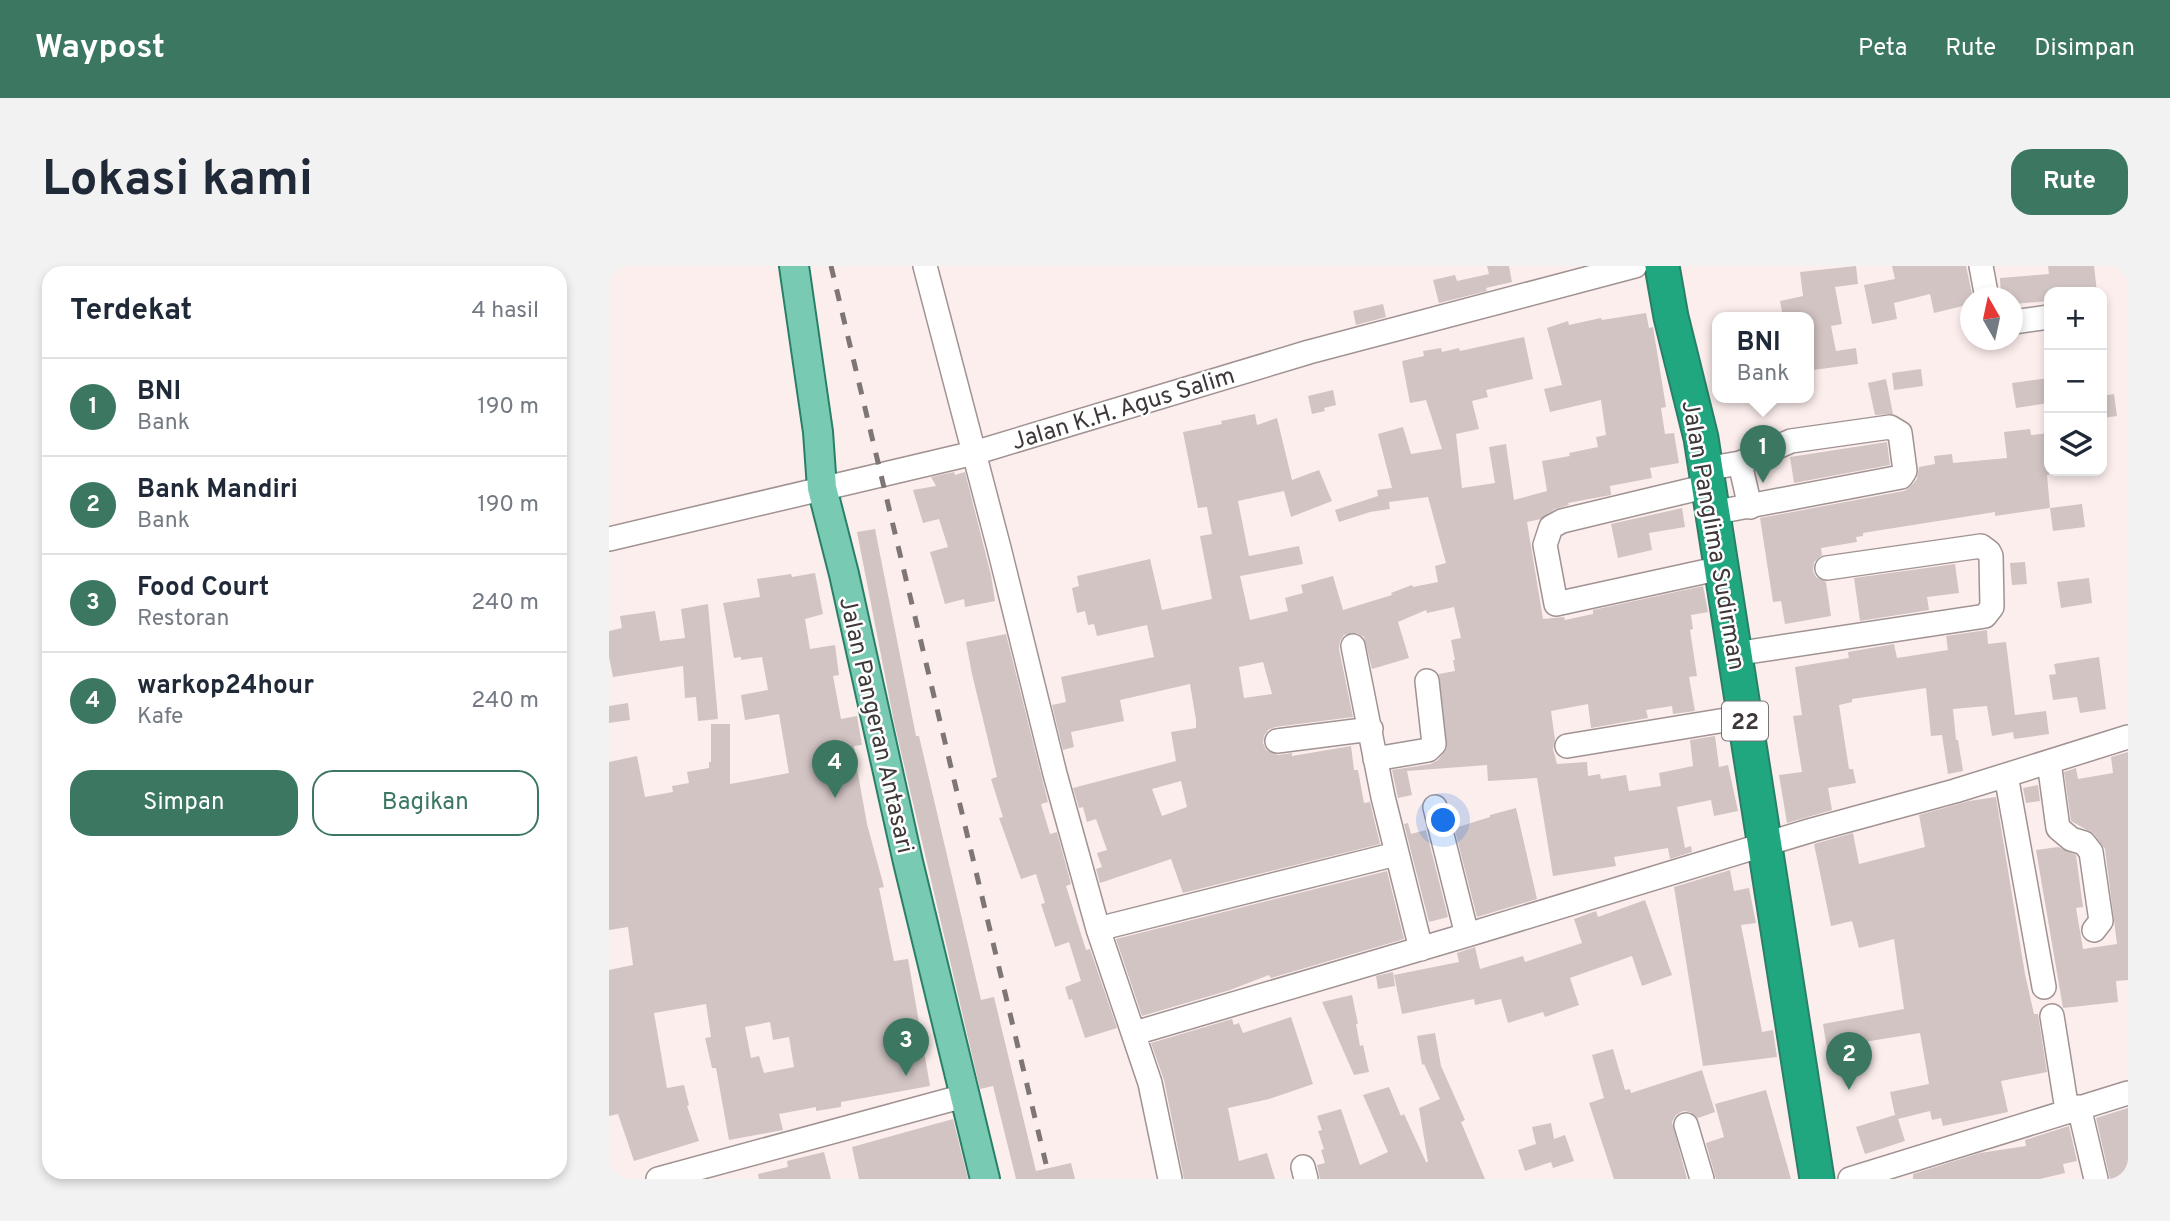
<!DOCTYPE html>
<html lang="id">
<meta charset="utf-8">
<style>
:root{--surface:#fff;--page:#f2f2f3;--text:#1f2937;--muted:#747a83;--line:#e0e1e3;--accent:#3b7761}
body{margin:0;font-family:Overpass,sans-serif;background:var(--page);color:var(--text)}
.controls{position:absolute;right:21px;top:21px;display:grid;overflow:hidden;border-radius:14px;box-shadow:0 4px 10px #0003}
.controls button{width:63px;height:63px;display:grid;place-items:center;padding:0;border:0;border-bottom:2px solid var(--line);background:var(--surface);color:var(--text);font:35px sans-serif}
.compass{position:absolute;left:1351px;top:21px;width:63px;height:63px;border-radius:50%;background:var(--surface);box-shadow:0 4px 10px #0003;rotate:351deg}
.you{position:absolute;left:835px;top:555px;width:24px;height:24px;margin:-18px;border:5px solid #fff;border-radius:50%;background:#1a73e8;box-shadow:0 0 0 10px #1a73e833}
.badge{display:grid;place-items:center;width:46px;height:46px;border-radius:50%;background:var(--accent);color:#fff;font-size:23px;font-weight:700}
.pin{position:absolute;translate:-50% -58px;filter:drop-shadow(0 2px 4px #0008)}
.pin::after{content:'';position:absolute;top:37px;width:24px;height:21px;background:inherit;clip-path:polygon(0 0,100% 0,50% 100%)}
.popup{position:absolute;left:1103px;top:46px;width:102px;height:91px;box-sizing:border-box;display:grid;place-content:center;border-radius:14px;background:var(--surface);filter:drop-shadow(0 2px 5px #0005);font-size:23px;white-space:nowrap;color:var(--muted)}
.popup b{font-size:26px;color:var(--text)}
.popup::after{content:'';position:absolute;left:50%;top:100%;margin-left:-14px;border:14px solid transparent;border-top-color:var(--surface)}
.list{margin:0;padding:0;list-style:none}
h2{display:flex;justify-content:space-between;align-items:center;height:91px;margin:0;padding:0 28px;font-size:30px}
h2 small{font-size:23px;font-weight:400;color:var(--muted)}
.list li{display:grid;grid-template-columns:46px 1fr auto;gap:21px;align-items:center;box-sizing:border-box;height:98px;padding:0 28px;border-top:2px solid var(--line)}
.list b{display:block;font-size:26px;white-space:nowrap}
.list p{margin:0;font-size:23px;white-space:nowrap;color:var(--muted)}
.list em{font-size:23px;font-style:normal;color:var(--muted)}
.actions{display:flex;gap:14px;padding:21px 28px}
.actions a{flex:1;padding:16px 0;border:2px solid var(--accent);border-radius:21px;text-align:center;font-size:24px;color:var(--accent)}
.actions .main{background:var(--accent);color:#fff}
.icon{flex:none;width:38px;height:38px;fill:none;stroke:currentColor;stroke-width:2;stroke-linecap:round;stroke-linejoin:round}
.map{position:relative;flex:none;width:1519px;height:913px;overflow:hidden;border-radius:21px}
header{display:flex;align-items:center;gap:42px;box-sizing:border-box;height:98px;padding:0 35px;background:var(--accent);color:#fff}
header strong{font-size:33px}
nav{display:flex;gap:38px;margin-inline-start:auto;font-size:24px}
.intro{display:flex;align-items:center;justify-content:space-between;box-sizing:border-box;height:168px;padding:0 42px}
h1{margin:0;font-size:49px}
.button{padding:18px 32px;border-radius:21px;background:var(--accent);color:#fff;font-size:24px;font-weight:700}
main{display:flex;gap:42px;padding:0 42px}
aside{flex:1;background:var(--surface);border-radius:21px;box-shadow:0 4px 10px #0003}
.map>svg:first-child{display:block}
</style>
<header>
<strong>Waypost</strong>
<nav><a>Peta</a><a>Rute</a><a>Disimpan</a></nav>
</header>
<div class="intro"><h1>Lokasi kami</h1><a class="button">Rute</a></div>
<main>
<aside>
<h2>Terdekat<small>4 hasil</small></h2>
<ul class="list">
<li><span class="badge">1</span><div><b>BNI</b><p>Bank</p></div><em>190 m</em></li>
<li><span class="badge">2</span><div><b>Bank Mandiri</b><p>Bank</p></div><em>190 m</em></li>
<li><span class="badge">3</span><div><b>Food Court</b><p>Restoran</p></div><em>240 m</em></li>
<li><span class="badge">4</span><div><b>warkop24hour</b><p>Kafe</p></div><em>240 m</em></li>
</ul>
<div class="actions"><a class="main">Simpan</a><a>Bagikan</a></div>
</aside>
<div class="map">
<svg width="1519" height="913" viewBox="0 0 1519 913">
<rect width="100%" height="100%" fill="#fceeed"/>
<path fill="#d1c4c3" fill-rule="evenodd" d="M 878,0 L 900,0 L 903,16 L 877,22 L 878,25 L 830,37 L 824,14 L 846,9 L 848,15 L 880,8 Z
M 1247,0 L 1249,18 L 1226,21 L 1233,58 L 1222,60 L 1227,85 L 1247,82 L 1249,98 L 1204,104 L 1200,72 L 1200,51 L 1174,51 L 1171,35 L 1194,30 L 1191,6 Z
M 1283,0 L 1357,0 L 1364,32 L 1362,32 L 1362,38 L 1325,47 L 1321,28 L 1285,37 L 1288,53 L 1263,58 L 1255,19 L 1286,13 Z
M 1439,0 L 1485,0 L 1488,26 L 1440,26 L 1440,35 L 1404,38 L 1404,32 L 1392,32 L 1391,12 L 1440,8 Z
M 774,38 L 777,51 L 747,59 L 744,45 Z
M 1037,47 L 1040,62 L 1044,61 L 1057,141 L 1052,142 L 1056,168 L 1065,167 L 1070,197 L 1041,202 L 1043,212 L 1001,220 L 1002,229 L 959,237 L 960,239 L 946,243 L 932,253 L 918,256 L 934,353 L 955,351 L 956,354 L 984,348 L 984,344 L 1094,320 L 1099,346 L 1082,349 L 1084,363 L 1081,364 L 1088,410 L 1080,411 L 1086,445 L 1064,448 L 1063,440 L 1037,444 L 1039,452 L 982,462 L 979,438 L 942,445 L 946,474 L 944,483 L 948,498 L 978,496 L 979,510 L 991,508 L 992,513 L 1017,509 L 1020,525 L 1052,520 L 1050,507 L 1084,500 L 1081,474 L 1106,470 L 1110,501 L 1119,499 L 1129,545 L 1105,550 L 1102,534 L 1068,541 L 1076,582 L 1082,580 L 1083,586 L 1061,593 L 1059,582 L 1005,591 L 1007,600 L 944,610 L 928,512 L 879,515 L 878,499 L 798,505 L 803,529 L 789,532 L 783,504 L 822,498 L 829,494 L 838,482 L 830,408 L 846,405 L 844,394 L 846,394 L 842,374 L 852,372 L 845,341 L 818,347 L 817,344 L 789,356 L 800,392 L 763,403 L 755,371 L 748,367 L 735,369 L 731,375 L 730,383 L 744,451 L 666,461 L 659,464 L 655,470 L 654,477 L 657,484 L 669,489 L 683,487 L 683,490 L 742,480 L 745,504 L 749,504 L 755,537 L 761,536 L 771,578 L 574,627 L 562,593 L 491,617 L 487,603 L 493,601 L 488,587 L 498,584 L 487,553 L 478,556 L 474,541 L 470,542 L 464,522 L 567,495 L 562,466 L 587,462 L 587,454 L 581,418 L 511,434 L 515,455 L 462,466 L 465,481 L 454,484 L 443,439 L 457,436 L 452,411 L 545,391 L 538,359 L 488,370 L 485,358 L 479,359 L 476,345 L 468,347 L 463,322 L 470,320 L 468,310 L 541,293 L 553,344 L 603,333 L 591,270 L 603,268 L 598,241 L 589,242 L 574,166 L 613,158 L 612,155 L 646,148 L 648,159 L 668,152 L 683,214 L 710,204 L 723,235 L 682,251 L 675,225 L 629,235 L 640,290 L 690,280 L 694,298 L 631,310 L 641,354 L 679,345 L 676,332 L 694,327 L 692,319 L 724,310 L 734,344 L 783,329 L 782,327 L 803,319 L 804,321 L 829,316 L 826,300 L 837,297 L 819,231 L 780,236 L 781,243 L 761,246 L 730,256 L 726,244 L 769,230 L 768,224 L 783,222 L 769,168 L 794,161 L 802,188 L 833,183 L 817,134 L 801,137 L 793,95 L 815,90 L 814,85 L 832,82 L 833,86 L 850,82 L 851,85 L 915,71 L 924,113 L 877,124 L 879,131 L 863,135 L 870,163 L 847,168 L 853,222 L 886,217 L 880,181 L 897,178 L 905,234 L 938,225 L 933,195 L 961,190 L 960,187 L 989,181 L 987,171 L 997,169 L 992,134 L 941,146 L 935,123 L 953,119 L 938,62 L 959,55 L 960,59 L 992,52 L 993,54 ZM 654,396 L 663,428 L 635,432 L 630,401 ZM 572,515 L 578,541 L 553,550 L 543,523 Z
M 1312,103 L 1314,120 L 1285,124 L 1283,107 Z
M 1440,112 L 1440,137 L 1407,142 L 1403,117 Z
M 1277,113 L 1284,148 L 1266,149 L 1259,117 Z
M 724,124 L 727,139 L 715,142 L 716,145 L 703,148 L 699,130 Z
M 1505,128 L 1508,150 L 1493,152 L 1493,130 Z
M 1421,163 L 1422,169 L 1440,167 L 1440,209 L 1438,209 L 1441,242 L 1386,250 L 1386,246 L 1266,265 L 1254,267 L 1254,270 L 1247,271 L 1248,276 L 1212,282 L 1213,289 L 1205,296 L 1204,305 L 1207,311 L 1217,316 L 1222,350 L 1176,358 L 1172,335 L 1164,336 L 1151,252 L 1295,225 L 1300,222 L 1308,213 L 1310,201 L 1326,198 L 1325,190 L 1343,188 L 1344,197 L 1398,192 L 1395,166 Z
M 1278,176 L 1281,199 L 1185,217 L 1181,191 Z
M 345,206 L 346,209 L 356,206 L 382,309 L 386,335 L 356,341 L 355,333 L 336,338 L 321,286 L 339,281 L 330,253 L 314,257 L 304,224 L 327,220 L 322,211 Z
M 1473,238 L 1476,261 L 1444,265 L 1441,242 Z
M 1073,242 L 1076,261 L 1040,267 L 1043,284 L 1009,292 L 1002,258 Z
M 266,263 L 307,470 L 310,470 L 372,734 L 385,731 L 427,905 L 462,897 L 466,913 L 407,913 L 384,820 L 371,823 L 285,456 L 248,266 Z
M 1416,296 L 1418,318 L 1403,319 L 1401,297 Z
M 1346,298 L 1350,327 L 1318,331 L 1320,344 L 1251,355 L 1245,312 Z
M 206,307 L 214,348 L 196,353 L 201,383 L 226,379 L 230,409 L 224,410 L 232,453 L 248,450 L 253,479 L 245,480 L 247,497 L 258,558 L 275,621 L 270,622 L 285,695 L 299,693 L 321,820 L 232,836 L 232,841 L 207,845 L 207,841 L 170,848 L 174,864 L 120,874 L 107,802 L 103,802 L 96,772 L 102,771 L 97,738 L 45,747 L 58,822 L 75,819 L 80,839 L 78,840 L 90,875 L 25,895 L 9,848 L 0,850 L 0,704 L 24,699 L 19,661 L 0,664 L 0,496 L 28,490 L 36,531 L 64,526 L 63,520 L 80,517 L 78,506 L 100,502 L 100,496 L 102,496 L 102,458 L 121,458 L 121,518 L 180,507 L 170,448 L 136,454 L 132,429 L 159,424 L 153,391 L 132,394 L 132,391 L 125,392 L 114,337 L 151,331 L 148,313 L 182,308 L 183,311 ZM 161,756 L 164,774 L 180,771 L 185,801 L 155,807 L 150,790 L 142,792 L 136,761 Z
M 1480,312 L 1483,337 L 1452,342 L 1448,316 Z
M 99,338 L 109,453 L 89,455 L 87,431 L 76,432 L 74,400 L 4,411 L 0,391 L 0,365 L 13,362 L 11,350 L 46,345 L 51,375 L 76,372 L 72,343 Z
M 1378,364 L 1379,378 L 1397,376 L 1406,449 L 1437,445 L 1440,468 L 1405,473 L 1404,466 L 1383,470 L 1378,440 L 1344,443 L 1347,474 L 1349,474 L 1354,505 L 1339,508 L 1333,469 L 1322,470 L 1317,422 L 1243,433 L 1243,436 L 1230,439 L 1240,503 L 1244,503 L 1247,517 L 1219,522 L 1223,544 L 1178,557 L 1170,509 L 1193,506 L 1184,450 L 1193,449 L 1186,401 L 1240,392 L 1239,386 L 1285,378 L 1288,392 L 1339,384 L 1337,370 Z
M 397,368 L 439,536 L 432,538 L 441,568 L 448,566 L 462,618 L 457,620 L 477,684 L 481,683 L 508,762 L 476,772 L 463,733 L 460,734 L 456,721 L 472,715 L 460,676 L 446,681 L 432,638 L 436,637 L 427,608 L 412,613 L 390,552 L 394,551 L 382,513 L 388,511 L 363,408 L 357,376 Z
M 1490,391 L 1497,443 L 1471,447 L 1468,431 L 1444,434 L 1440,409 L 1447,408 L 1445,398 Z
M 19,437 L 21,454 L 0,457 L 0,440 Z
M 1519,486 L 1519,714 L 1507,715 L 1509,736 L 1454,742 L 1427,584 L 1449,581 L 1467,589 L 1474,641 L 1467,642 L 1474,683 L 1508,678 L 1496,583 L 1485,568 L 1462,555 L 1455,506 L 1467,502 L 1469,513 L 1504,507 L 1502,491 Z
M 1429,519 L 1431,535 L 1417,537 L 1414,522 Z
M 1387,531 L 1416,708 L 1425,748 L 1429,748 L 1438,806 L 1392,815 L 1399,846 L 1334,860 L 1332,852 L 1323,854 L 1321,845 L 1289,853 L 1296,875 L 1256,888 L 1247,861 L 1286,849 L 1281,826 L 1320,818 L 1311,767 L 1236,779 L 1237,786 L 1219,789 L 1214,758 L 1295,743 L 1285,673 L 1250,682 L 1243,655 L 1222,660 L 1205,578 L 1244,567 L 1250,598 L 1316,581 L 1310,549 L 1360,535 Z
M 907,542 L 928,633 L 868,651 L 844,557 L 848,556 L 849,561 L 881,551 L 881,549 Z
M 799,557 L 802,568 L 817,564 L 839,651 L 820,656 L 795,558 Z
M 1121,604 L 1125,625 L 1140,622 L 1147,657 L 1132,659 L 1153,766 L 1164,764 L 1168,791 L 1094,800 L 1065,621 Z
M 778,605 L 795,673 L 662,712 L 660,709 L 621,724 L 533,750 L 507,673 Z
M 1036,634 L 1063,709 L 1033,720 L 1023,690 L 961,712 L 970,739 L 936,751 L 934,746 L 899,757 L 892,733 L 866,739 L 865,733 L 793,748 L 785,709 L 850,696 L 848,687 L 866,681 L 871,703 L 914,690 L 916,696 L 973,677 L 965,653 L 987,645 L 989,651 Z
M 784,706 L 786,720 L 769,723 L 767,710 Z
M 743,729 L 749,758 L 747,758 L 751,780 L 754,779 L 760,806 L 745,809 L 713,736 Z
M 682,751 L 704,818 L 660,833 L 619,842 L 630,895 L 658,887 L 666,913 L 575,913 L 555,814 L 542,777 L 623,753 L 625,759 L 630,757 L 634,767 Z
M 826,767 L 832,800 L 856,854 L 852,856 L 876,913 L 711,913 L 708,899 L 716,897 L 712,884 L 715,883 L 709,865 L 713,864 L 708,850 L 732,843 L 751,899 L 779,886 L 754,829 L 780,821 L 792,850 L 795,848 L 817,896 L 819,896 L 810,842 L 831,833 L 815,798 L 813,799 L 808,770 Z
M 1004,783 L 1016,824 L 1021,823 L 1022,827 L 1093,804 L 1106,846 L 1089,852 L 1081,846 L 1074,845 L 1067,849 L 1063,856 L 1078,913 L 1005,913 L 980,837 L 995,832 L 983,789 Z
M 1157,824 L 1182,913 L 1107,913 L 1097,877 L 1115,871 L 1106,838 Z
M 1519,842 L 1519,913 L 1501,913 L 1487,852 Z
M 344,853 L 359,913 L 250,913 L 243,881 Z
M 942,857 L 945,873 L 956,869 L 965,895 L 944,902 L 942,896 L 916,905 L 909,884 L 927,878 L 923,861 Z
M 1460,860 L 1468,895 L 1454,898 L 1456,907 L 1431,913 L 1304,913 L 1304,908 L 1371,887 L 1417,880 L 1416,874 Z
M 215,886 L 222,913 L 150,913 L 149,908 L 179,901 L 178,895 Z"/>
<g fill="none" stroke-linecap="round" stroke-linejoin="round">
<g stroke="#a09392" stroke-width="26">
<path id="minor" d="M 316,0 L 390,282 L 446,508 L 489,663 L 541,817 L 561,913
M 1372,0 L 1378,32
M 1404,56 L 1440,51
M 1131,197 L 1141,241
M 1096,203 L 1131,197 L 1182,175 L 1281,161 L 1291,167 L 1296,205 L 1292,211 L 1103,247
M 1099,220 L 953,255 L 942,261 L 936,279 L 947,338 L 1112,302
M 0,273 L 365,187 L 700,86 L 1026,0
M 744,380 L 774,531 L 812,683
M 1125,388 L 1370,351 L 1376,350 L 1383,341 L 1382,290 L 1380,286 L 1372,280 L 1218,302
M 668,475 L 762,463
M 958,480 L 1135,451
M 766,493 L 819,484 L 825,478 L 818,415
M 1440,496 L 1449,562 L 1462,573 L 1475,577 L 1482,586 L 1492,655 L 1485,664
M 1397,509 L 1435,721
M 826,541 L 858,669
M 489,663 L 787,588
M 1443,750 L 1458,844
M 526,767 L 858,669 L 1203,564 L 1346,525 L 1519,471
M 1470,841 L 1487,913
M 1077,859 L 1093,913
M 694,901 L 697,913
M 49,913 L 355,830
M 1241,913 L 1519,827"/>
</g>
<g stroke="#2a8067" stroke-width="32">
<path id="major" d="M 185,0 L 209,166 L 213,222 L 235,308 L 299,596 L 376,913"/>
</g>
<g stroke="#2a8067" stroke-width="37">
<path id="highway" d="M 1053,0 L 1062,51 L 1092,172 L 1208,913"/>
</g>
<use href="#minor" stroke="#fff" stroke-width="23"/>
<use href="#major" stroke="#79cab3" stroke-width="28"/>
<use href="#highway" stroke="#20a780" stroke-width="33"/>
<path stroke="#7e7675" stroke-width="5" stroke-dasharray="12 12" stroke-linecap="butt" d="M 222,0 L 437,898"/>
</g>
<g text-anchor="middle" stroke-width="5" stroke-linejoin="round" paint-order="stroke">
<rect fill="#fff" stroke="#787474" stroke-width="2" x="1113" y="435.5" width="46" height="39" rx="5"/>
<g font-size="23" font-weight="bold" fill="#3e3938">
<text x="1136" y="463">22</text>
</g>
<g font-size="24" fill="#3e3938" stroke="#fff">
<text transform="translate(514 142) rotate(-17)" y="8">Jalan K.H. Agus Salim</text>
<text transform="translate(1105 269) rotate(80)" y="8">Jalan Panglima Sudirman</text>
<text transform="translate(268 459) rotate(77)" y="8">Jalan Pangeran Antasari</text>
</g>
</g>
</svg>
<div class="controls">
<button>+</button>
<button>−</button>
<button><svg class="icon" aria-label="layers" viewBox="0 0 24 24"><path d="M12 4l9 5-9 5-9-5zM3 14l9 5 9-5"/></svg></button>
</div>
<svg class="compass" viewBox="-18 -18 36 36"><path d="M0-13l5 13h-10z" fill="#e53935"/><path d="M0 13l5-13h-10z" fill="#747a83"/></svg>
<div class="you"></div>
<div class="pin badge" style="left:1154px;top:217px">1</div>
<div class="popup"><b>BNI</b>Bank</div>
<div class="pin badge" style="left:1240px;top:824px">2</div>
<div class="pin badge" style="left:297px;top:810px">3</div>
<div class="pin badge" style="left:226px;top:532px">4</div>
</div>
</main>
